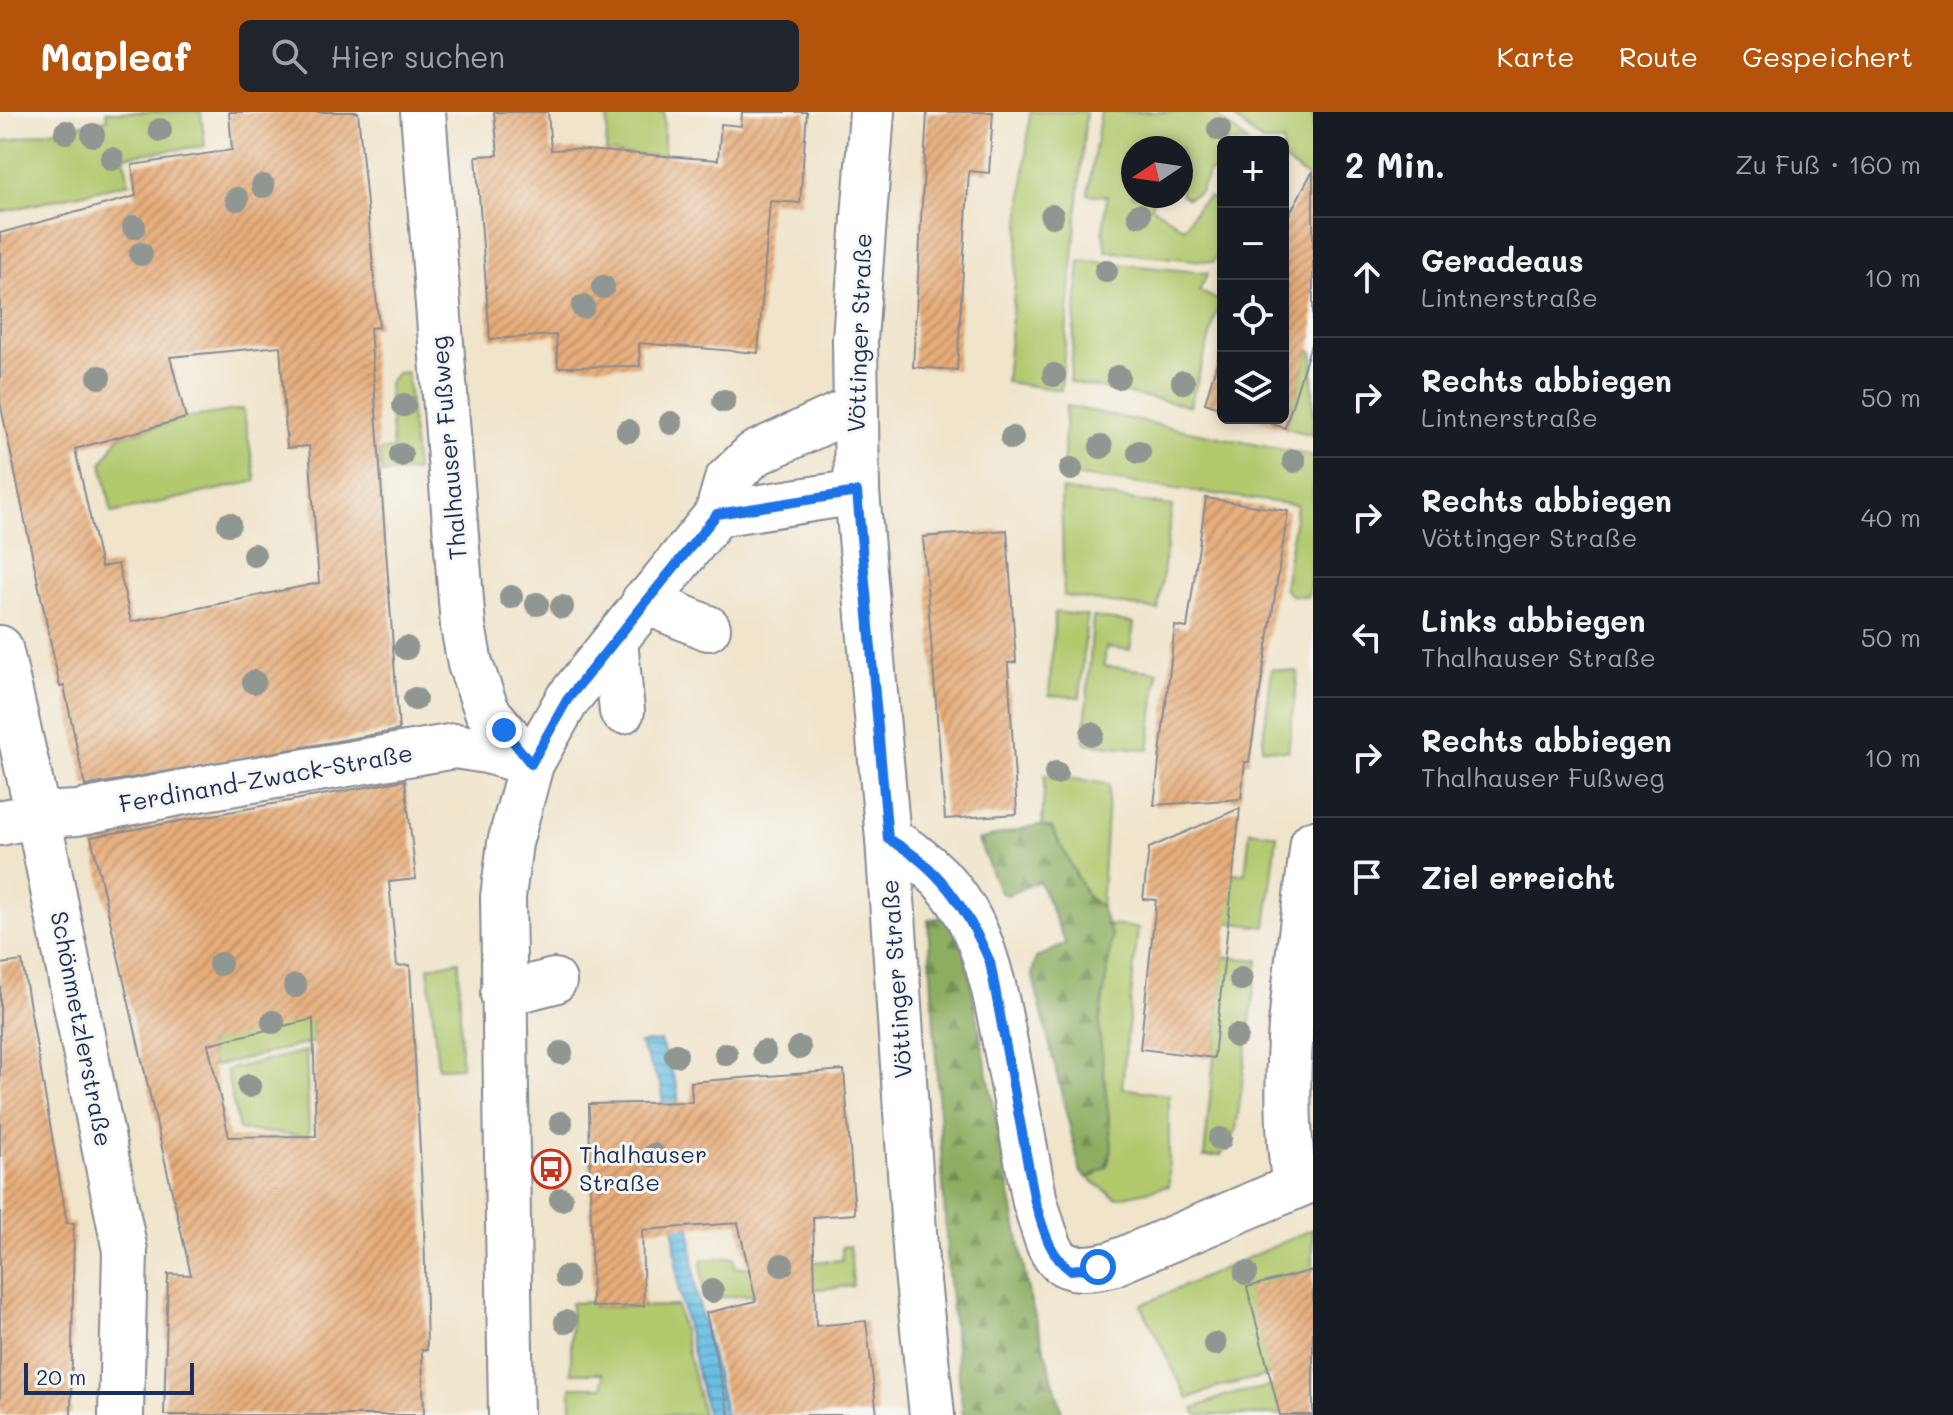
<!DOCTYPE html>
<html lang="de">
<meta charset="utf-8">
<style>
:root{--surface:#171b24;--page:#20242c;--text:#f1f3f6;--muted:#9ea1a6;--line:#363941;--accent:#b45309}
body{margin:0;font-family:Mali,sans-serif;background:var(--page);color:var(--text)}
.controls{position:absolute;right:24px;top:24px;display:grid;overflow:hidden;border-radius:12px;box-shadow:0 4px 12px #0003}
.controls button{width:72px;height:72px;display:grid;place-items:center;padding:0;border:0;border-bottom:2px solid var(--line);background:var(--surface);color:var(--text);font:40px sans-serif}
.compass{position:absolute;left:1121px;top:24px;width:72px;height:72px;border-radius:50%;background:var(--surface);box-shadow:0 4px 12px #0003;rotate:257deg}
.scale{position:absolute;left:24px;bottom:20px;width:170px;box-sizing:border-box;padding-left:8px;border:4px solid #1b2f5e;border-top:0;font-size:22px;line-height:28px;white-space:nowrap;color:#1b2f5e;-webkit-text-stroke:6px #f6f6f2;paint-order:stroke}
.stop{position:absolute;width:24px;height:24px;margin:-18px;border:6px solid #1a73e8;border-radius:50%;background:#fff}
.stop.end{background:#1a73e8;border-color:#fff;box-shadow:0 2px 8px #0008}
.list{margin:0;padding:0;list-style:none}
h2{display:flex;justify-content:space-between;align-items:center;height:104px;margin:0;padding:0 32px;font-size:34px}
h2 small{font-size:26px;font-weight:400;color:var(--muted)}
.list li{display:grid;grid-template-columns:52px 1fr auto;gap:24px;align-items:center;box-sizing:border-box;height:120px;padding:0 32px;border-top:2px solid var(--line)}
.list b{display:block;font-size:30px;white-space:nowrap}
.list p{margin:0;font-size:26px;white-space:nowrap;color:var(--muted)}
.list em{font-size:26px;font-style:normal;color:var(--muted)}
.icon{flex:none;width:44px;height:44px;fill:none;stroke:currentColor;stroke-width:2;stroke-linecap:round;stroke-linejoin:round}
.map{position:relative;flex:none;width:1313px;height:1303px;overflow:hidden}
header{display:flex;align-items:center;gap:48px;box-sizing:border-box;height:112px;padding:0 40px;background:var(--accent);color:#fff}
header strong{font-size:38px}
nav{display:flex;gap:44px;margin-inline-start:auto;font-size:28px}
.search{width:560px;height:72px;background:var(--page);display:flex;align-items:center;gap:20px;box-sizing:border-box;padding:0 28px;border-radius:12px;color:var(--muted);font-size:30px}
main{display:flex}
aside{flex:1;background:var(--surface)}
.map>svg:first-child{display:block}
</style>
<header>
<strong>Mapleaf</strong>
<div class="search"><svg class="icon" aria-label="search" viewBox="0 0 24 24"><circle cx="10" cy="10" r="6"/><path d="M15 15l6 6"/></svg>Hier suchen</div>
<nav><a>Karte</a><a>Route</a><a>Gespeichert</a></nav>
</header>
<main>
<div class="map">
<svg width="1313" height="1303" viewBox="0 0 1313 1303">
<defs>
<pattern id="forest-firs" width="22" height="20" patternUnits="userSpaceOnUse" patternTransform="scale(2)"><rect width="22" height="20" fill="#8dad61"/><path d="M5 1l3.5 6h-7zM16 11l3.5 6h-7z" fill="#728d53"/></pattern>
<pattern id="water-rules" width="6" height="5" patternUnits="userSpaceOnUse" patternTransform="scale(2)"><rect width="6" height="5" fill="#66bee3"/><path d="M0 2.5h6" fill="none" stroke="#539bbb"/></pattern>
<pattern id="building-hatch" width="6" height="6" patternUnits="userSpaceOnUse" patternTransform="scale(2)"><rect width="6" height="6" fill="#e7ad7a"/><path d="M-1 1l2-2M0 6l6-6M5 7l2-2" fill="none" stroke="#ba8d67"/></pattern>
</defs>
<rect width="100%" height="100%" fill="#f6f6f2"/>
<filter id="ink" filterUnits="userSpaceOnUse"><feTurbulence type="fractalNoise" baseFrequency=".0125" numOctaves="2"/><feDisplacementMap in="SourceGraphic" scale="16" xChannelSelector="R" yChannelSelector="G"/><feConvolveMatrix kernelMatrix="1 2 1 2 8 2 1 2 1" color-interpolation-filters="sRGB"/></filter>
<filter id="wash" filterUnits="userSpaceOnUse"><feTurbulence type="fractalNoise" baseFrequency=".006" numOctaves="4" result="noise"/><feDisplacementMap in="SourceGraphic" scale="32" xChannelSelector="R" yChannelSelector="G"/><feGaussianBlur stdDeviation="1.8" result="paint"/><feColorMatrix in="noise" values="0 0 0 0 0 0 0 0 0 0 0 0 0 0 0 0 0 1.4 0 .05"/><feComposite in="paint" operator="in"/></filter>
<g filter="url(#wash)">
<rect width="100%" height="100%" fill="#f0e4ca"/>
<path fill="#b2c96e" stroke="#667c66" stroke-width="2" d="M 106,0 L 201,0 L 205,34 L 124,44 L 129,71 L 0,100 L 0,30 L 107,7 Z
M 608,0 L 664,0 L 664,44 L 606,40 Z
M 1030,0 L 1086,0 L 1061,278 L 1006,270 Z
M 1101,0 L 1212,0 L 1248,30 L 1223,30 L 1223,56 L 1209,60 L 1200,80 L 1187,86 L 1181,82 L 1181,36 L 1133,36 L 1133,84 L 1157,84 L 1151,94 L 1184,116 L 1199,93 L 1209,85 L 1223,92 L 1223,131 L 1213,150 L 1106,139 L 1103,119 L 1107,84 L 1088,82 Z
M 1256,0 L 1313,0 L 1313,69 L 1283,48 L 1283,30 L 1262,30 L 1234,6 Z
M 1080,148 L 1208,161 L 1199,179 L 1220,189 L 1190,294 L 1070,270 Z
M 1309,238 L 1313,240 L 1313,323 L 1285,316 Z
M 407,260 L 416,359 L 382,362 L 379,339 L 393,337 L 388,271 L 397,261 Z
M 1066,294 L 1313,344 L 1313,446 L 1308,485 L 1291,483 L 1284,476 L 1297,393 L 1063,362 Z
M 243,297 L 256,369 L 112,401 L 102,352 L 118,325 L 186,306 Z
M 1061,378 L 1172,394 L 1158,498 L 1064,484 Z
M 1055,500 L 1087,504 L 1080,585 L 1049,583 Z
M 1093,505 L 1134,511 L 1130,538 L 1106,535 L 1104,554 L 1158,560 L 1149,638 L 1084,631 Z
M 1272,557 L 1298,560 L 1288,639 L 1262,636 Z
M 1045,663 L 1109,672 L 1101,795 L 1087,784 L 1052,717 L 1042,714 Z
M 1250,719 L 1277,723 L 1266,815 L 1225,810 L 1231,761 L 1245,762 Z
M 1108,813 L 1138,816 L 1122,976 L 1169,983 L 1169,1074 L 1116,1086 L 1088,1066 L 1097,1063 L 1103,965 L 1099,915 L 1112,825 Z
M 1224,845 L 1258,848 L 1236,1018 L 1221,1043 L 1204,1045 Z
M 459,849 L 461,955 L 438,956 L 428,855 Z
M 313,895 L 314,930 L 213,954 L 208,932 Z
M 306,939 L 309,1024 L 239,1018 L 226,958 Z
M 1313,1117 L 1313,1158 L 1248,1176 L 1271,1263 L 1217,1275 L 1188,1287 L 1141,1193 Z
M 850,1134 L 853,1174 L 704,1187 L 701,1148 L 734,1145 L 736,1156 L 842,1148 L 842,1135 Z
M 592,1190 L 593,1195 L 677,1194 L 703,1303 L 571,1303 L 571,1275 L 603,1275 L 603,1261 L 571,1261 L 571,1191 Z
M 1273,1274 L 1281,1303 L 1197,1303 L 1193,1297 L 1224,1284 Z"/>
<path fill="url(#forest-firs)" stroke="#546e60" stroke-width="2" d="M 1037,713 L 1052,716 L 1087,784 L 1101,795 L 1112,825 L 1099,915 L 1112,1035 L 1107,1055 L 1088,1066 L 1081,1061 L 1032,861 L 1036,846 L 1066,832 L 1039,769 L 1008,783 L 1000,781 L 978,728 Z
M 942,805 L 953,814 L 965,840 L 1029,1183 L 1063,1303 L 963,1303 L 948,1159 L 928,808 Z"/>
<path fill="url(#water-rules)" stroke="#4076a0" stroke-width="2" d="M 660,929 L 677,974 L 696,1180 L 726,1303 L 707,1303 L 679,1180 L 661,973 L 639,931 Z"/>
<g id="blocks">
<path fill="url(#building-hatch)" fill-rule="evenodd" d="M 229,0 L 358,0 L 379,215 L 370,216 L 399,618 L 85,674 L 64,574 L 60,575 L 0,290 L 0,121 L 136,84 L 132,53 L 232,38 ZM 280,234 L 287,336 L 309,334 L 319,471 L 131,510 L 118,452 L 101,455 L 75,337 L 186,306 L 170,245 Z
M 494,0 L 548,0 L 551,38 L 572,37 L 718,48 L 721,12 L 741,14 L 742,0 L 807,0 L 800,91 L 770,89 L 758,241 L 639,231 L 640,254 L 558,255 L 556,223 L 490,227 L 476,44 L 498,43 Z
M 927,0 L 993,0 L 989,61 L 969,59 L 957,258 L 913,255 Z
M 1313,58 L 1313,226 L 1285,316 L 1253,306 L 1283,306 L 1283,114 Z
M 1223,230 L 1223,297 L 1205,291 Z
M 1206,386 L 1288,399 L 1249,650 L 1245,650 L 1241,687 L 1154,693 L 1175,514 L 1187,516 Z
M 1007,418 L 1016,550 L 1008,551 L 1017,702 L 945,707 L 923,425 Z
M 405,668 L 416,767 L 389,770 L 397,854 L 410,853 L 424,1113 L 427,1238 L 422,1238 L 424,1303 L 164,1303 L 168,1162 L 191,1163 L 91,725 ZM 313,907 L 316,1024 L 229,1025 L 208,932 Z
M 1240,696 L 1214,946 L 1140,937 L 1156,788 L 1143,787 L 1149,736 Z
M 22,849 L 67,1111 L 74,1111 L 71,1303 L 0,1303 L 0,852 Z
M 844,958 L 855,1102 L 813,1105 L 816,1214 L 866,1209 L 877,1303 L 729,1303 L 706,1201 L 756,1189 L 738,1111 L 642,1118 L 644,1194 L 592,1195 L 589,992 L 692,990 L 691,970 Z
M 1313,1158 L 1313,1303 L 1280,1303 L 1247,1175 Z"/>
</g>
</g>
<g filter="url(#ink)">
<use href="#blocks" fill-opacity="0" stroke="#868a94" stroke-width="2"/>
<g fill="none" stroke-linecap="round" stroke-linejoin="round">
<g stroke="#868a94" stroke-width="48">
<path id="minor" d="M 423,0 L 463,514 L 470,552 L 487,599 L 531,652
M 644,489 L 708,516
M 615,529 L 622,599
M 0,536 L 38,703 L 125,1139 L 121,1303
M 0,711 L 38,703 L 77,701 L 205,676 L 455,634 L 487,639 L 531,652
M 888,727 C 979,775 990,853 1008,946 C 1017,994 1026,1042 1035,1090 C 1052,1142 1050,1166 1112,1152 L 1313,1067
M 503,882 L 554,869
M 1295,1074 C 1277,960 1299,844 1313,731"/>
</g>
<g stroke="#868a94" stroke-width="48">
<path id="major" d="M 872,0 L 855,227 L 857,380 L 888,727 L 916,1150 L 932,1303
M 717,402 L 857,380
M 511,1303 L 503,785 L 510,731 L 531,652 L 567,588 L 717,402 L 727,368 L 754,342 L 856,295"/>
</g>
<use href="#minor" stroke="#fff" stroke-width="44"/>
<use href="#major" stroke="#fff" stroke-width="44"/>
</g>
<g fill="#909691">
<circle cx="1219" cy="17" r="12"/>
<circle cx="160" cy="18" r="12"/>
<circle cx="66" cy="20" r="12"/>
<circle cx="93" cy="23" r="12"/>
<circle cx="112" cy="47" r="12"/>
<circle cx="263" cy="74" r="12"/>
<circle cx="237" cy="87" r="12"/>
<circle cx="1139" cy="103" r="12"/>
<circle cx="1052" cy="104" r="12"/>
<circle cx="134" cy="115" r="12"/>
<circle cx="141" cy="142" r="12"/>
<circle cx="1106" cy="159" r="12"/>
<circle cx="603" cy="175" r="12"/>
<circle cx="583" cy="195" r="12"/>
<circle cx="1054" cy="263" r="12"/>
<circle cx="99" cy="265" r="12"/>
<circle cx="1118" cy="265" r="12"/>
<circle cx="1183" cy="270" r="12"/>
<circle cx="724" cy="289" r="12"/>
<circle cx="404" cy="293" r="12"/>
<circle cx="671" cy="311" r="12"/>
<circle cx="628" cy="319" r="12"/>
<circle cx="1012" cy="326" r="12"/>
<circle cx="1101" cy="335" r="12"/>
<circle cx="1139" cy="340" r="12"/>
<circle cx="401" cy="343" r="12"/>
<circle cx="1294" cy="349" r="12"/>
<circle cx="1071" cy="357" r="12"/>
<circle cx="229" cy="412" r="12"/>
<circle cx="254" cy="443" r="12"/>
<circle cx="511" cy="485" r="12"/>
<circle cx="537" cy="492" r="12"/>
<circle cx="562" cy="495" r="12"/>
<circle cx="406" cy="536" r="12"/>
<circle cx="254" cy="570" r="12"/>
<circle cx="415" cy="587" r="12"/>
<circle cx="1092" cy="622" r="12"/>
<circle cx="1056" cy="661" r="12"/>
<circle cx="220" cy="852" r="12"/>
<circle cx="1241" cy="867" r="12"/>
<circle cx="295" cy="874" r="12"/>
<circle cx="273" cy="910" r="12"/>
<circle cx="1236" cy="924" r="12"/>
<circle cx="799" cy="936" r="12"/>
<circle cx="764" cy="940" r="12"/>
<circle cx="561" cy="941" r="12"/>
<circle cx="726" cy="942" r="12"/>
<circle cx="676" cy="943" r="12"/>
<circle cx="249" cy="974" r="12"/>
<circle cx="561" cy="1011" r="12"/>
<circle cx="1220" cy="1027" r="12"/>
<circle cx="654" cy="1043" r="12"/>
<circle cx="561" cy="1087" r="12"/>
<circle cx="782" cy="1153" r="12"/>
<circle cx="1246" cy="1161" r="12"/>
<circle cx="566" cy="1165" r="12"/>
<circle cx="712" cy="1179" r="12"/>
<circle cx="566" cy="1210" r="12"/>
<circle cx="1215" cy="1232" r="12"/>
</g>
</g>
<g fill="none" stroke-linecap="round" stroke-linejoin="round" filter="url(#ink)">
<path stroke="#1a73e8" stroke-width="10" d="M 504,618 L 531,652 L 567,588 L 717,402 L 857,380 L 888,727 C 939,754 967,797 990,850 L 1035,1090 C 1043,1114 1048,1142 1070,1158 L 1098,1155"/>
</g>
<defs>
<g id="bus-ring" transform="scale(2)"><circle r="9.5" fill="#f6f6f2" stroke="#c8321e" stroke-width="1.5"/><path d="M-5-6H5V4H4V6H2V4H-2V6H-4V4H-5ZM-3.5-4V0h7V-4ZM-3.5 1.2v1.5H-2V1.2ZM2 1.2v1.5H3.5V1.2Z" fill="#c8321e"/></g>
</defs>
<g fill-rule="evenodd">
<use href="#bus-ring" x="551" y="1057"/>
</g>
<g text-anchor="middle" stroke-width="6" stroke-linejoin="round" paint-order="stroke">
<g font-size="24" fill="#1b2f5e" stroke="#f6f6f2">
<text transform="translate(860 221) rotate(-88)" y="8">Vöttinger Straße</text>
<text transform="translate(449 336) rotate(-95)" y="8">Thalhauser Fußweg</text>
<text transform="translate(266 667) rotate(-10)" y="8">Ferdinand-Zwack-Straße</text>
<text transform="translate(897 867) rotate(-94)" y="8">Vöttinger Straße</text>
<text transform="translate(81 917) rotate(79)" y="8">Schönmetzlerstraße</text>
</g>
<g font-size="24" fill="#1b2f5e" stroke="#f6f6f2" text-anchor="start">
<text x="579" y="1051">Thalhauser<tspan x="579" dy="28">Straße</tspan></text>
</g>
</g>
</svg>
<div class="controls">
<button>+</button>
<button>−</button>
<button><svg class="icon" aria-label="locate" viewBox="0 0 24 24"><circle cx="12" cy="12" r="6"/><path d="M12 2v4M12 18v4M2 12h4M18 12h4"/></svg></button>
<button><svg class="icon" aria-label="layers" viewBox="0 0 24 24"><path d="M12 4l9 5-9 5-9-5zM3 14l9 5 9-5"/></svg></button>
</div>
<svg class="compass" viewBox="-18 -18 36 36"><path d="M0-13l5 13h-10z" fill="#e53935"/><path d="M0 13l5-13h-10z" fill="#9ea1a6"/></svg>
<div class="scale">20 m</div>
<div class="stop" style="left:1098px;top:1155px"></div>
<div class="stop end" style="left:504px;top:618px"></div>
</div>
<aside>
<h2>2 Min.<small>Zu Fuß · 160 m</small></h2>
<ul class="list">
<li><svg class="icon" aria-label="ahead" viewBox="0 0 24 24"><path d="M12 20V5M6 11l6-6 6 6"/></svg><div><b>Geradeaus</b><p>Lintnerstraße</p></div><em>10 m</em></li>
<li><svg class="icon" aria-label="right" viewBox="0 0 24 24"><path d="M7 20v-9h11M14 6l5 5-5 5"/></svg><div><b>Rechts abbiegen</b><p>Lintnerstraße</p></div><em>50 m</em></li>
<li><svg class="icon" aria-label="right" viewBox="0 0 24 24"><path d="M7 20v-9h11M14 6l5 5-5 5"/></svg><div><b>Rechts abbiegen</b><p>Vöttinger Straße</p></div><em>40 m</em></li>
<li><svg class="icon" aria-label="left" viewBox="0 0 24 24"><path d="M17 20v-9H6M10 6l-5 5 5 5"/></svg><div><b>Links abbiegen</b><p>Thalhauser Straße</p></div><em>50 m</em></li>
<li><svg class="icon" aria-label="right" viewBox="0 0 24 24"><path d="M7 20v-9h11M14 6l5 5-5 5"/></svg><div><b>Rechts abbiegen</b><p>Thalhauser Fußweg</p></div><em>10 m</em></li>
<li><svg class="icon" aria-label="arrive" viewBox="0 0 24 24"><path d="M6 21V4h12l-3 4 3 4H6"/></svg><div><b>Ziel erreicht</b></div></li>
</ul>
</aside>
</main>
